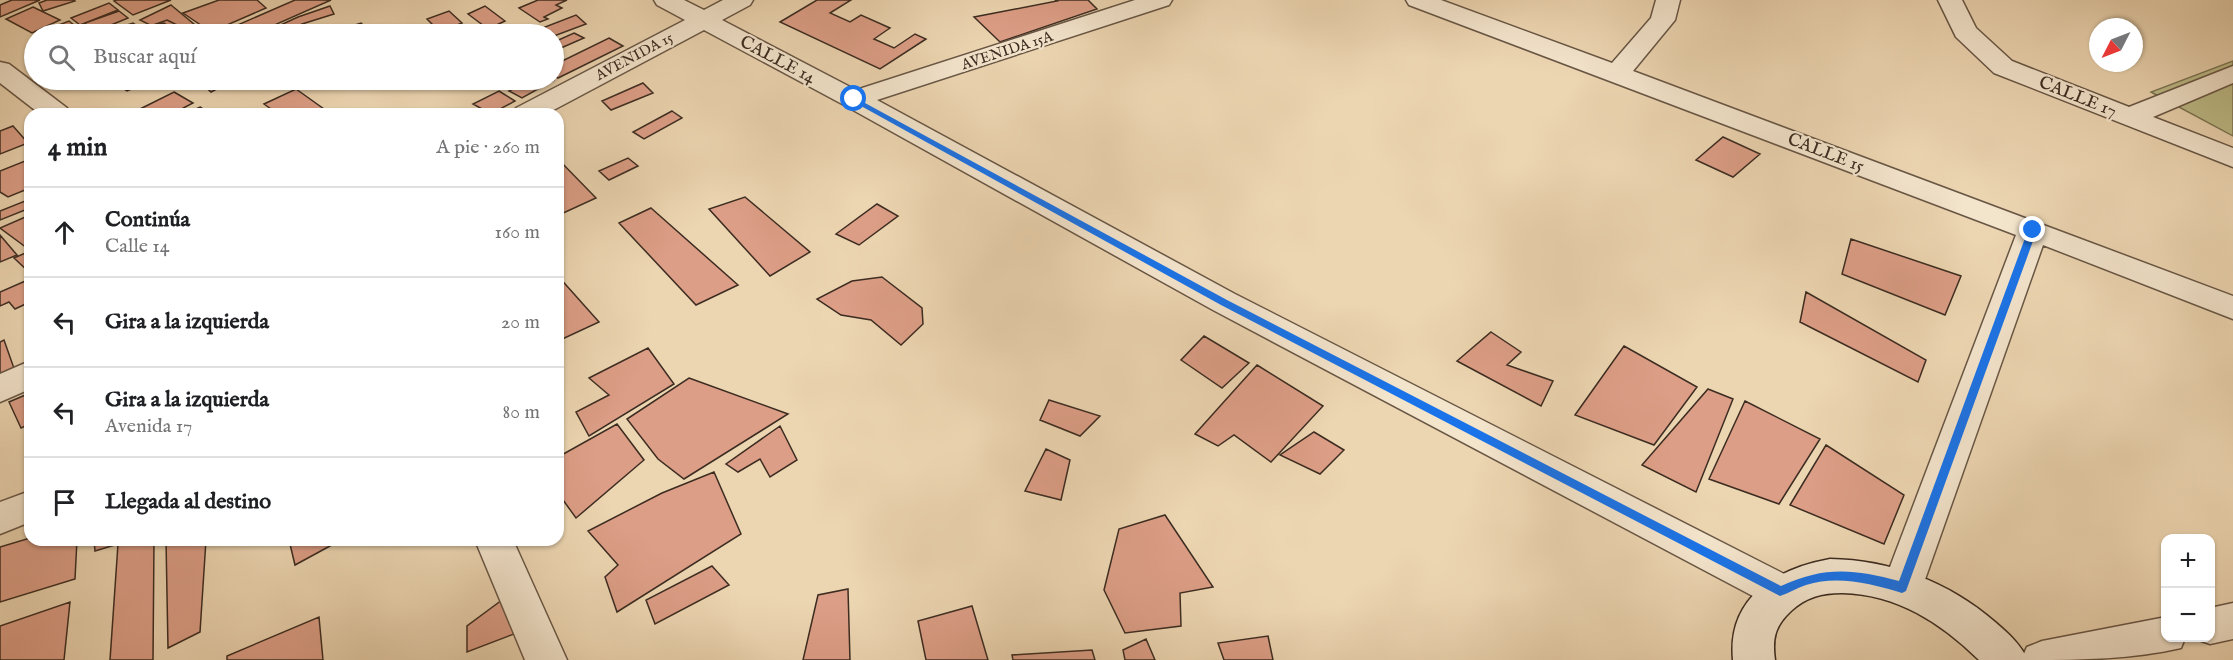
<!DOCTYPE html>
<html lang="es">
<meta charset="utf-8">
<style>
:root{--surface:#fff;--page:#f2f2f2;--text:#202124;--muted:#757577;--line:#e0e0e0}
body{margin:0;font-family:"IM FELL English",serif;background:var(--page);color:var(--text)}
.controls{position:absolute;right:18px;bottom:18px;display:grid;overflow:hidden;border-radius:12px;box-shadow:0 2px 4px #0004}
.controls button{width:54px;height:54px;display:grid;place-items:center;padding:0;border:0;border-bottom:2px solid var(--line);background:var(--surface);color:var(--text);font:30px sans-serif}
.compass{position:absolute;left:2089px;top:18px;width:54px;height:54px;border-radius:50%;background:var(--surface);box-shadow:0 2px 4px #0004;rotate:228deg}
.stop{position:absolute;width:18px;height:18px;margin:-14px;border:4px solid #1a73e8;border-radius:50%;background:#fff}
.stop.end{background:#1a73e8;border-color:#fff;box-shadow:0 2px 6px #0008}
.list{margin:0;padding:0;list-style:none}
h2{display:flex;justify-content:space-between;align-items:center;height:78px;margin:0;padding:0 24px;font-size:26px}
h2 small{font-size:20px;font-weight:400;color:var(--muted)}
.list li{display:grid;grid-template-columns:39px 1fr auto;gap:18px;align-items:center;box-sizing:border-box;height:90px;padding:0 24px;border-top:2px solid var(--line)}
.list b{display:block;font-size:22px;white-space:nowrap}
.list p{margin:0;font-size:20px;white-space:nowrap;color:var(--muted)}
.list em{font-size:20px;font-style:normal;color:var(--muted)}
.icon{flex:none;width:33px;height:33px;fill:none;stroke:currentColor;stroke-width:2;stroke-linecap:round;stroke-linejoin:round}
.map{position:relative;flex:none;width:2233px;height:660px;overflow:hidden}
.search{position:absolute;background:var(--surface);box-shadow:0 2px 4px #0004;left:24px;top:24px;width:540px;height:66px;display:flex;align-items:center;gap:15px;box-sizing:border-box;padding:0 21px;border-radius:33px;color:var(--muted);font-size:22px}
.panel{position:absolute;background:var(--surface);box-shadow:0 2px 4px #0004;left:24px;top:108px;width:540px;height:438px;border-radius:18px}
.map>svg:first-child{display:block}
</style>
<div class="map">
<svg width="2233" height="660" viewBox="0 0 2233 660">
<rect width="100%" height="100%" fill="#ecd5b1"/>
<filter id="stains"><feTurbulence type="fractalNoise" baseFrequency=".00333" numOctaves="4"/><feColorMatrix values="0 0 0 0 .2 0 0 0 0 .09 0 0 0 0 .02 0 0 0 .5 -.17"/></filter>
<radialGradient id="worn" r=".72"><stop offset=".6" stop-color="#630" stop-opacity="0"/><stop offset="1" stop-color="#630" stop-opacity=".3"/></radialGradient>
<path fill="#bdbc88" stroke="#7c7454" stroke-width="1.5" d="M 2233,61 L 2233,136 L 2151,92 Z"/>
<path fill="#dc9e86" stroke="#3c2c21" stroke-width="1.5" d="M 12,0 L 40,0 L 0,17 L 0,5 Z
M 47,0 L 74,0 L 75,1 L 43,11 L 39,3 Z
M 117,0 L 171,0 L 133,15 L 114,1 Z
M 219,0 L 257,0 L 266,8 L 211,32 L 183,13 Z
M 295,0 L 331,0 L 254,34 L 217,34 Z
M 538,0 L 567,0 L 556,5 L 562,8 L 544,17 L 548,19 L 540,22 L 519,8 Z
M 817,0 L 851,0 L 830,13 L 850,22 L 861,15 L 890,28 L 874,39 L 894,48 L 915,34 L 926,39 L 880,69 L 780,22 Z
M 1055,0 L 1088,0 L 1097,9 L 1000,42 L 974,17 L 1057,1 Z
M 109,3 L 118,10 L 80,25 L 71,18 Z
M 171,5 L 195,25 L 176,31 L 164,23 L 152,26 L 140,20 Z
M 330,6 L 334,14 L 302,24 L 283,34 L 261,34 L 298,17 Z
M 485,6 L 505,21 L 488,29 L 468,14 Z
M 33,7 L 60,20 L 32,33 L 6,19 Z
M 119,11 L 128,18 L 94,32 L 85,23 Z
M 449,11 L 462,23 L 440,32 L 427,19 Z
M 576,15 L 586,24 L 554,36 L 527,34 Z
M 167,20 L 181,27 L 165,34 L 100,34 L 133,23 L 142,29 Z
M 69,21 L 85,34 L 35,34 Z
M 361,23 L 372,34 L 351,34 L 345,28 Z
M 316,25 L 326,32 L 321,34 L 296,34 Z
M 574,33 L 584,38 L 554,51 L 554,42 Z
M 609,38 L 623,46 L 558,78 L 554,75 L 554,65 Z
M 110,80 L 153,80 L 127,91 Z
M 201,80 L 234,80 L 211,92 L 199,81 Z
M 520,80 L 554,79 L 554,80 L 522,98 L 509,91 L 525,82 Z
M 643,83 L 653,93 L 611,110 L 602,101 Z
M 296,89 L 331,114 L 278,114 L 264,104 Z
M 499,91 L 515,101 L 491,114 L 473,104 Z
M 174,92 L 193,103 L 172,114 L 140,114 L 136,111 Z
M 200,107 L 211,114 L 185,114 Z
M 672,111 L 682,118 L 644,139 L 633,132 Z
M 13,126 L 28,143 L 0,154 L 0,131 Z
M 1723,137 L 1760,154 L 1733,177 L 1696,160 Z
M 628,158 L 638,166 L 609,180 L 599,171 Z
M 30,159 L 30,188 L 8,197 L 0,192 L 0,171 Z
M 558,159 L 596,198 L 561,214 L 558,210 Z
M 745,197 L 810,252 L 770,276 L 709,209 Z
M 30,199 L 30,208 L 0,220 L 0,211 Z
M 877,204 L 898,216 L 859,245 L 836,234 Z
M 651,208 L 738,285 L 696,305 L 619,223 Z
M 30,215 L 30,247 L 27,248 L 0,228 Z
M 0,235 L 17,255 L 0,262 Z
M 1851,239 L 1961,276 L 1945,315 L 1842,274 Z
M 30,251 L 30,273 L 14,258 Z
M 558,276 L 599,322 L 558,341 Z
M 882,277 L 922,308 L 923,324 L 901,345 L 871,320 L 841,315 L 817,299 L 852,281 Z
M 30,279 L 30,302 L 15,309 L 9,302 L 0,306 L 0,292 Z
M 1806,292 L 1926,360 L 1918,382 L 1800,322 Z
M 1491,332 L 1521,352 L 1507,365 L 1553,381 L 1541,406 L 1457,361 Z
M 1204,336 L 1249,363 L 1222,388 L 1181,360 Z
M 4,340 L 16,374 L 0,381 L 0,342 Z
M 1624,346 L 1697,387 L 1654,445 L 1575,415 Z
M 648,348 L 674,384 L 589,436 L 576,412 L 609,395 L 589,378 Z
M 1257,365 L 1323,406 L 1271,462 L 1234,435 L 1218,446 L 1195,434 Z
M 689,378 L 788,414 L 684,479 L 658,459 L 627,419 Z
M 1708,389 L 1733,399 L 1696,492 L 1642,465 Z
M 30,393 L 30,424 L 21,428 L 9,402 Z
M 1049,400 L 1100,416 L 1080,436 L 1040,420 Z
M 1745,401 L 1820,439 L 1779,504 L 1709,479 Z
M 617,424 L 644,460 L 576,518 L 558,493 L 558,457 Z
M 780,426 L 797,460 L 770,477 L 760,459 L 738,472 L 726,464 Z
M 1314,432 L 1344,450 L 1320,474 L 1280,455 Z
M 1826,445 L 1904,495 L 1884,544 L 1790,505 Z
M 1046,449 L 1070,460 L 1061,500 L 1025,491 Z
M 714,472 L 741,534 L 617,612 L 605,577 L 618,565 L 588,531 L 662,493 Z
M 1165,515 L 1213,587 L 1180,593 L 1181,626 L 1125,633 L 1104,590 L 1119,529 Z
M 30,538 L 30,540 L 77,540 L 75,579 L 0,602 L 0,547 Z
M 94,540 L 154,540 L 153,660 L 110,660 L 118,544 L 95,551 Z
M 166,540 L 206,540 L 200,632 L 168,648 Z
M 289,540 L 341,540 L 295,565 Z
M 712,566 L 729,585 L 655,624 L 646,600 Z
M 848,589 L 850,660 L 803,660 L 818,595 Z
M 506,597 L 527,629 L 467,652 L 467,626 Z
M 70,602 L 64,660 L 0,660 L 0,626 Z
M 972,606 L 988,660 L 926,660 L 918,621 Z
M 319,617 L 323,660 L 227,660 L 227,656 Z
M 1268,636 L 1273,660 L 1224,660 L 1218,643 Z
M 1146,639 L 1155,660 L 1125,660 L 1123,650 Z
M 1092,650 L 1095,660 L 1013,660 L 1012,655 Z"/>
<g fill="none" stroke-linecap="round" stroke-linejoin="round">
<g stroke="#685645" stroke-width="3">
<path id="minor" d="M 654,0 L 684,0 L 704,10 L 723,0 L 753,0 L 750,5 L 722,20 L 856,90 L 1135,0 L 1172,0 L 1169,5 L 877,100 L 1235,294 L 1794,579 L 1800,591 L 1794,603 L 1780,608 L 1766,603 L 1213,310 L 844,105 L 704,30 L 546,114 L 512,114 L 516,108 L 685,20 L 657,5 Z
M 1406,0 L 1441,0 L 1612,63 L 1651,18 L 1656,0 L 1680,0 L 1675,20 L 1633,71 L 2233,296 L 2233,319 L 2043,245 L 1922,588 L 1916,600 L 1902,605 L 1888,600 L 1882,588 L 2016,235 L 1409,5 Z
M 1938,0 L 1962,0 L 1976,28 L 2012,61 L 2129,107 L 2233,66 L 2233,83 L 2153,117 L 2233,148 L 2233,167 L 1994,73 L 1956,37 Z
M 0,62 L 9,64 L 67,108 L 71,114 L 40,114 L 0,83 Z
M 30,361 L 30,389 L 0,402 L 0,374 Z
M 30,491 L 30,522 L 0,534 L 0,502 Z
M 475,540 L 513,540 L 567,660 L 525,660 Z
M 2233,603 L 2233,639 L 2210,644 L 2196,639 L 2210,638 L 2210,608 Z
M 2166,617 L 2166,638 L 2185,638 L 2181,648 C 2130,660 2074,660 2021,660 L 2027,647 L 2042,641 Z"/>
</g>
<g stroke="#3c2c21" stroke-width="3">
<path id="secondary" d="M 1830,559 C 1891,560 1949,582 1995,622 C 2009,634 2020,644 2028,660 L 1979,660 C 1941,623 1897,594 1842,593 C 1822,593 1806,597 1791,611 C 1775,626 1772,638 1775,660 L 1733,660 C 1727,597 1776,569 1830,559 Z"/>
</g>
<use href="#minor" fill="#f3e4cc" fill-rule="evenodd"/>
<use href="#secondary" fill="#f3e4cc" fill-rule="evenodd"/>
</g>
<path fill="#1a73e8" d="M 854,97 L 1227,300 L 1781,586 C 1824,566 1854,569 1899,581 L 2028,230 L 2033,227 L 2037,230 L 1906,591 L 1902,593 C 1871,584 1838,575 1806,585 C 1797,588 1789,593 1780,596 L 1221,305 L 852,101 L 850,99 Z"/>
<g text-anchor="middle" stroke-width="4.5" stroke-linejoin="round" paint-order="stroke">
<g font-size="15" fill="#3c2c21" stroke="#f3e4cc">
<text transform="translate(1007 50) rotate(-18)" y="5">AVENIDA 15A</text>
<text transform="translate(634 56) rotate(-28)" y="5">AVENIDA 15</text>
</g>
<g font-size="18" fill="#3c2c21" stroke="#f3e4cc">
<text transform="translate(778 59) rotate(28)" y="6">CALLE 14</text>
<text transform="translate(2078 96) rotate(22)" y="6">CALLE 17</text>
<text transform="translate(1826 152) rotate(21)" y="6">CALLE 15</text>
</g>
</g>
<rect width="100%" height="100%" filter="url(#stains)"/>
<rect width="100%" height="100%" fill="url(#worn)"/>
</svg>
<div class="controls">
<button>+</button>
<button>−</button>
</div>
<svg class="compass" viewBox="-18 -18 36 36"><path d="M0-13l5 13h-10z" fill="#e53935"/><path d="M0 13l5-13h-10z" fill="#757577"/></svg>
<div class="stop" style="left:854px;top:99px"></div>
<div class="stop end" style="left:2033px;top:230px"></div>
<div class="search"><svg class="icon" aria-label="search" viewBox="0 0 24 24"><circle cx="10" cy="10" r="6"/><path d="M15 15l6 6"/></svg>Buscar aquí</div>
<section class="panel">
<h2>4 min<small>A pie · 260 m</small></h2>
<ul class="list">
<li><svg class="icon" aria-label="ahead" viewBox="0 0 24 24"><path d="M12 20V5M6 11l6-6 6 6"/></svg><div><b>Continúa</b><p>Calle 14</p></div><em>160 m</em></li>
<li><svg class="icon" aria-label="left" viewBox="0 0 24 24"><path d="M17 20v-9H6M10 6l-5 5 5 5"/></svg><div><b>Gira a la izquierda</b></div><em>20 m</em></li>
<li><svg class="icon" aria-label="left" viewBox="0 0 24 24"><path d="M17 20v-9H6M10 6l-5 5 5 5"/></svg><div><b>Gira a la izquierda</b><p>Avenida 17</p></div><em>80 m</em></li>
<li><svg class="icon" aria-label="arrive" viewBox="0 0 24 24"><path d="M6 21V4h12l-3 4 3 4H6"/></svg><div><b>Llegada al destino</b></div></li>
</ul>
</section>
</div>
